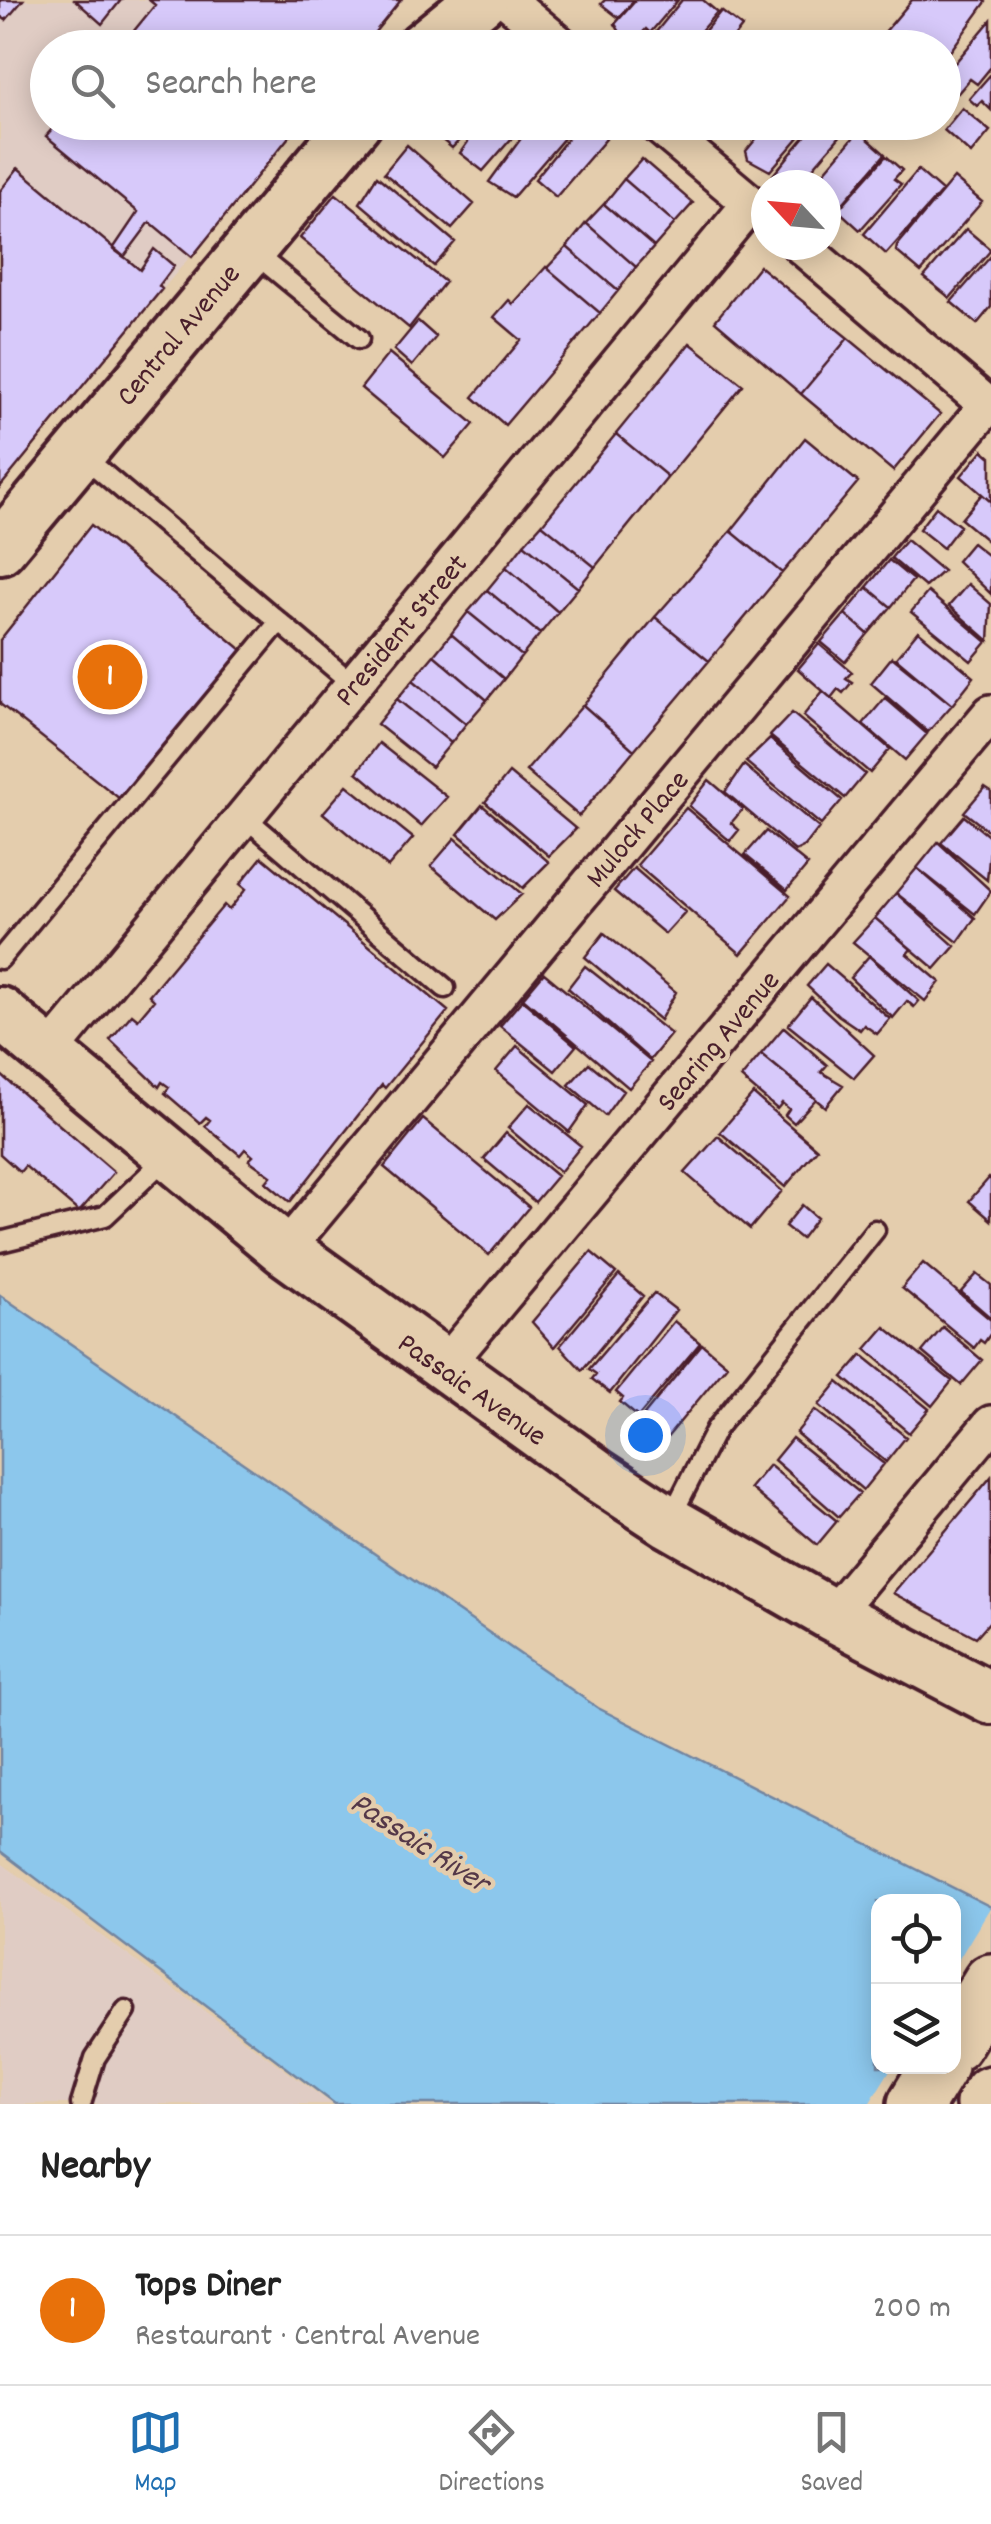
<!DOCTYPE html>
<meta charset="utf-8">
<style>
:root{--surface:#fff;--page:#f2f2f2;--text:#222;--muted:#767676;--line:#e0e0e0;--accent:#1f6fb2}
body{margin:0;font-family:Dekko,sans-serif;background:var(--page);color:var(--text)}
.controls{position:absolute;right:30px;bottom:30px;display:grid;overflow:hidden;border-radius:20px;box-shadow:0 5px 25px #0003}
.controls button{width:90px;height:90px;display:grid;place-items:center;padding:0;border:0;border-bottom:2px solid var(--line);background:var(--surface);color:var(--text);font:50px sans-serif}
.compass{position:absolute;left:751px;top:170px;width:90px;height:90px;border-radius:50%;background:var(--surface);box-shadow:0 5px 25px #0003;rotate:296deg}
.you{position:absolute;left:645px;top:1435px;width:35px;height:35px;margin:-25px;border:8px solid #fff;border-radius:50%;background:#1a73e8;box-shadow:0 0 0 15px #1a73e833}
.badge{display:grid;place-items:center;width:65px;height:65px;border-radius:50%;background:var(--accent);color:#fff;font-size:32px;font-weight:700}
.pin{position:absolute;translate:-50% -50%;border:5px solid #fff;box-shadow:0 2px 10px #0006}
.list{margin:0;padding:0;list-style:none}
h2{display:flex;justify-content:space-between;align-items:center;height:130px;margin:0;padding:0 40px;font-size:42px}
h2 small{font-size:32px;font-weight:400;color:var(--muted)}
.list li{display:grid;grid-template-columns:65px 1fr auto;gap:30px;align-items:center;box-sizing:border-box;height:150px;padding:0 40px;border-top:2px solid var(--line)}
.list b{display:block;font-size:38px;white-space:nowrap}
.list p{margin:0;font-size:32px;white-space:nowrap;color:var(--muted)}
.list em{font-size:32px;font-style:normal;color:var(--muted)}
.icon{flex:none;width:55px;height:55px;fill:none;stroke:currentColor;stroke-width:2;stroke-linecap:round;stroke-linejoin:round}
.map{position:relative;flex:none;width:991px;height:2104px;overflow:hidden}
.search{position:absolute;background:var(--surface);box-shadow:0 5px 25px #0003;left:30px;right:30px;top:30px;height:110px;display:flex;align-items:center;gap:25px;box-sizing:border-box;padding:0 35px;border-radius:55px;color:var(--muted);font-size:38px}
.sheet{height:280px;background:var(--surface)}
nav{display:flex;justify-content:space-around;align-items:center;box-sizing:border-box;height:140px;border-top:2px solid var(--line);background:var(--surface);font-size:28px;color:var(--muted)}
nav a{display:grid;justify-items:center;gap:5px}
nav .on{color:var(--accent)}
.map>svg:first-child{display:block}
</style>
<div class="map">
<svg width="991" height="2104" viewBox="0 0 991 2104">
<rect width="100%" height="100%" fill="#e4cdad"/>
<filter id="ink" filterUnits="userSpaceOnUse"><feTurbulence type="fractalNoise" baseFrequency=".01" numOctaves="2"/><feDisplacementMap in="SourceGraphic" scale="20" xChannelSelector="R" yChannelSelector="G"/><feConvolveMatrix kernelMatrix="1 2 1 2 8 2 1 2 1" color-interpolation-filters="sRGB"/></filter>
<g filter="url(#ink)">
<path fill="#e0ccc4" d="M 0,0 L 403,0 L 363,47 L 48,48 L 48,122 L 301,123 L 0,485 Z
M 0,1862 L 332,2104 L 0,2104 Z"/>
<path fill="#8cc7ec" stroke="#72849f" stroke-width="2.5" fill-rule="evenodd" d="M 0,1295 L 598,1708 L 991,1907 L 991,2104 L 335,2104 L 0,1851 ZM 878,1902 L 954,1902 L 954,2066 L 878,2066 Z"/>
<path fill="#e4cdad" d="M 991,1906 L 991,2104 L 869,2104 L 892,2067 L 954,2066 L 954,1967 Z"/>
<path fill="#d7c9fa" stroke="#4a1f2b" stroke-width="2.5" d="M 0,0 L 23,0 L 6,20 L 0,16 Z
M 75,0 L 121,0 L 102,24 Z
M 149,0 L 401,0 L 362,48 L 120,48 L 155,5 Z
M 605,0 L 604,0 L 634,0 L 619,18 L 601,4 Z
M 636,0 L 678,0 L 650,33 L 646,29 L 635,41 L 624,39 L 615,24 Z
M 682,0 L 703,0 L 717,12 L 686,48 L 643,48 Z
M 912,0 L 984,0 L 986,2 L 944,60 L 944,48 L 889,48 L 879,39 Z
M 721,11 L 742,27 L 725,48 L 691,48 Z
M 991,20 L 991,67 L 977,84 L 970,79 L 958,93 L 944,81 L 944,76 Z
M 991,74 L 991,110 L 982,101 L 977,106 L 969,99 Z
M 962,108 L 990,131 L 971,154 L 944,130 Z
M 58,122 L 301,122 L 192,257 L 150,222 L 124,257 L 113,249 L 138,212 L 46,136 Z
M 433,122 L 476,122 L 452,148 L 428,128 Z
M 482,122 L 526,122 L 483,171 L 460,153 Z
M 533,122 L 563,122 L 571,130 L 513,197 L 489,182 Z
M 581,122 L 593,122 L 606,139 L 556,197 L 535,179 Z
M 770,122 L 812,122 L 770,171 L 748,159 L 746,151 Z
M 817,122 L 827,122 L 841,135 L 798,185 L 784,185 L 773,175 Z
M 859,131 L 885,154 L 827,222 L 826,185 L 813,185 Z
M 407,145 L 474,204 L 452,229 L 384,173 Z
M 886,156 L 902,170 L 894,179 L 901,184 L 860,230 L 838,210 Z
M 642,159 L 693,203 L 675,223 L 624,179 Z
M 18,168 L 140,270 L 154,249 L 174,266 L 159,286 L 162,289 L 0,487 L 0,191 Z
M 918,170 L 942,191 L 886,254 L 864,234 Z
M 377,176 L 455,242 L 434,266 L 360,203 Z
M 954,178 L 982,202 L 921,272 L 896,251 L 897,246 Z
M 624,179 L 675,223 L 654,247 L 604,204 Z
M 336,194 L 445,282 L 409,328 L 300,238 Z
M 604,204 L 654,247 L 636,267 L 586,223 Z
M 586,223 L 636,267 L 618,291 L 567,247 Z
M 966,229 L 991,250 L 950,298 L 924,277 Z
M 567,247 L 618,291 L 600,313 L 547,268 Z
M 991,256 L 991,307 L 977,324 L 951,302 Z
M 759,266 L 848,338 L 801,394 L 715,321 Z
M 546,267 L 600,313 L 505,425 L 473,397 L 521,340 L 494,317 L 509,300 L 513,304 Z
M 418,321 L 436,337 L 412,366 L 394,350 Z
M 848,338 L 940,414 L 893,471 L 801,394 Z
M 690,343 L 743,385 L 668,477 L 616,434 Z
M 389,353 L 474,424 L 445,458 L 361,388 Z
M 616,434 L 668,477 L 595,567 L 542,524 Z
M 805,438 L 858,482 L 782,573 L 731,531 Z
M 983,450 L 991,457 L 991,502 L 961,476 Z
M 982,494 L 991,502 L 991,544 L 961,519 Z
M 936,507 L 960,526 L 943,548 L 919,529 Z
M 542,524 L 595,567 L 578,588 L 524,544 Z
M 91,525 L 242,650 L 120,799 L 0,704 L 0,640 Z
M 731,531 L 782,573 L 709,661 L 655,617 Z
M 906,540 L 943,571 L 925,587 L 891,558 Z
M 972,543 L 991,558 L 991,594 L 957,561 Z
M 524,544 L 578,588 L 558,612 L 506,567 Z
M 889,560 L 913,580 L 891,607 L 867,587 Z
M 506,567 L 558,612 L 540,634 L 487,590 Z
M 968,584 L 991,604 L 989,641 L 949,606 Z
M 867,587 L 891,607 L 868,634 L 845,614 Z
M 487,590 L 540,634 L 522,656 L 468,612 Z
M 928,592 L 987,642 L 971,661 L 911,612 Z
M 468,612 L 522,656 L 504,679 L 451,634 Z
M 845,614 L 868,634 L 845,662 L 821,642 Z
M 655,617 L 709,661 L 634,750 L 583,705 Z
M 918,631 L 974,677 L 952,705 L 896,658 Z
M 451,634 L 504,679 L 487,700 L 434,655 Z
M 819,644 L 852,672 L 846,678 L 852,682 L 843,693 L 838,689 L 831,698 L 798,669 Z
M 434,655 L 487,700 L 466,724 L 413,680 Z
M 892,657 L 952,705 L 928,732 L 871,683 Z
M 413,680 L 466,724 L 451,743 L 397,699 Z
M 823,691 L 890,749 L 870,773 L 803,716 Z
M 885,698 L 927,734 L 905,760 L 863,724 Z
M 397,699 L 451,743 L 431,767 L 377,724 Z
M 583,705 L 634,750 L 579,816 L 526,771 Z
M 792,713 L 865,774 L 845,798 L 770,736 Z
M 770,739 L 842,800 L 821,825 L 746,762 Z
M 379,743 L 447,797 L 421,826 L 357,772 Z
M 744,765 L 819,828 L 805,846 L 795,851 L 725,792 Z
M 509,773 L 576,829 L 549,856 L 485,802 Z
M 709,780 L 743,809 L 731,823 L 739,830 L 730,841 L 689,806 Z
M 347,785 L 413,838 L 388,867 L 323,813 Z
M 985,787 L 991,791 L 991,833 L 964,812 Z
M 482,805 L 549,862 L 523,888 L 458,834 Z
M 686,808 L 790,896 L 741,954 L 637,865 Z
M 964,816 L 991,838 L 987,880 L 941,843 Z
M 766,831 L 808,865 L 787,890 L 745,855 Z
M 455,838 L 522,894 L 495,920 L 431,866 Z
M 938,842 L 991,891 L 975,914 L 917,868 Z
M 262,857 L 448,1011 L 385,1088 L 382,1085 L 290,1202 L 266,1182 L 271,1176 L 249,1160 L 253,1156 L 245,1149 L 240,1155 L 205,1126 L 210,1120 L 206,1117 L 200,1123 L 165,1093 L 169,1087 L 162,1082 L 159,1087 L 110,1040 L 132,1014 L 138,1019 L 154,1000 L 149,995 L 224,905 L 229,910 L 246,889 L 240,884 Z
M 634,868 L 685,912 L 665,934 L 614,891 Z
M 917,868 L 975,918 L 958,942 L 896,893 Z
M 896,893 L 955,946 L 935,969 L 875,918 Z
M 875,918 L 911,949 L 907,954 L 940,982 L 925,1001 L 853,942 Z
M 604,933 L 676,992 L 660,1020 L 585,957 Z
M 869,956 L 919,1001 L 914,1007 L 907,1001 L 893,1018 L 850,978 Z
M 826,964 L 890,1019 L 877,1034 L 864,1025 L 860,1030 L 838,1015 L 807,986 Z
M 585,966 L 671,1034 L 650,1060 L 568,988 Z
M 544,973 L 651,1062 L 629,1088 L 523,998 Z
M 811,997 L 874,1055 L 854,1078 L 788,1025 Z
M 522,1000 L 576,1046 L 555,1071 L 500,1026 Z
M 784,1027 L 827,1065 L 821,1072 L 843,1085 L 825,1107 L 761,1054 Z
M 517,1046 L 588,1105 L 569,1132 L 496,1071 Z
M 761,1054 L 816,1099 L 794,1123 L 785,1115 L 789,1109 L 782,1103 L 777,1109 L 741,1078 Z
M 589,1063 L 623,1091 L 605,1116 L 569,1085 Z
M 0,1074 L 114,1172 L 79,1212 L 25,1166 L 20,1172 L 0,1154 Z
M 753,1094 L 817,1149 L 785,1187 L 720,1132 Z
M 529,1104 L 581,1146 L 560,1172 L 508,1128 Z
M 423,1119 L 529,1207 L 489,1255 L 384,1167 Z
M 506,1133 L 557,1176 L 535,1202 L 484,1159 Z
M 718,1136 L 782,1191 L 750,1229 L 685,1173 Z
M 989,1178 L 991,1180 L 991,1220 L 969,1201 Z
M 802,1205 L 817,1218 L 801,1239 L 785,1226 Z
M 591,1252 L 616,1273 L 554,1347 L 532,1322 Z
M 923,1263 L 991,1320 L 991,1333 L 984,1343 L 980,1340 L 974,1348 L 902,1288 Z
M 977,1274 L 991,1285 L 991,1318 L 961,1292 Z
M 619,1275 L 643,1296 L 582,1370 L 560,1346 Z
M 654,1293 L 676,1310 L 610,1393 L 592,1379 L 596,1374 L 589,1369 Z
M 674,1321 L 700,1343 L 638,1417 L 620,1402 L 623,1398 L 616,1392 Z
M 885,1327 L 952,1381 L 932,1406 L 866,1349 Z
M 943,1327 L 982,1360 L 961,1385 L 922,1352 Z
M 702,1344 L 727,1365 L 665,1440 L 647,1425 L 651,1421 L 644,1415 Z
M 862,1355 L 929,1409 L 909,1433 L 843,1377 Z
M 838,1382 L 906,1437 L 886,1462 L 819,1405 Z
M 815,1410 L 884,1464 L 863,1490 L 796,1433 Z
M 792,1438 L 860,1493 L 839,1517 L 774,1460 Z
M 769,1465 L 837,1521 L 817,1545 L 750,1488 Z
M 991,1477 L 991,1620 L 976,1637 L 893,1593 Z"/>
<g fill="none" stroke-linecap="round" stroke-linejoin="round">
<g stroke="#4a1f2b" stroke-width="25">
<path id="lane" d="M 253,252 L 359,339
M 83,456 L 354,685
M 245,817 L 445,988
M 0,959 L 279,622
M 0,1242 L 105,1216 L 167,1157
M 671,1517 L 716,1429 L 875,1230
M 81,2104 L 95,2058 L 126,2011"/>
</g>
<g stroke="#4a1f2b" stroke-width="42">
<path id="street" d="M 507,0 L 564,48
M 654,122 L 766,216
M 800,245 L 991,408
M 48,1054 L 751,203
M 285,1250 L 988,405
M 443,1368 L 991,713
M 832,1615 L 991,1424"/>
</g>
<g stroke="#4a1f2b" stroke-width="58">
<path id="secondary" d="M 422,48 L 481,0
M 0,548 L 356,122
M 0,1013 L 285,1250 L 597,1475 L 669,1522 L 832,1615 L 991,1698"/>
</g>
<g stroke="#4a1f2b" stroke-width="62">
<path id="highway" d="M 954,2043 L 991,1982
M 916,2104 L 939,2066
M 984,2104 L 991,2094"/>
</g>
<use href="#lane" stroke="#e4cdad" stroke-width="18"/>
<use href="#street" stroke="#e4cdad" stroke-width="35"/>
<use href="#secondary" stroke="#e4cdad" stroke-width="50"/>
<use href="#highway" stroke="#e4cdad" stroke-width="55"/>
</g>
</g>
<g text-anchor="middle" stroke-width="9" stroke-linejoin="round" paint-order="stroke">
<g font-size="30" fill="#4a1f2b" stroke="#e4cdad">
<text transform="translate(177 334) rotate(-50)" y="10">Central Avenue</text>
<text transform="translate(400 629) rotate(-50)" y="10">President Street</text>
<text transform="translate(636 828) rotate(-50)" y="10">Mulock Place</text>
<text transform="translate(717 1040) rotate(-50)" y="10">Searing Avenue</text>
<text transform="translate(473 1388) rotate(35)" y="10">Passaic Avenue</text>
</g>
<g font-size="32" font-style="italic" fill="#543848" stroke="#e4cdad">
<text transform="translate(421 1841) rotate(33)" y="11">Passaic River</text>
</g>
</g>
</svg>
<div class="controls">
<button><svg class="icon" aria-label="locate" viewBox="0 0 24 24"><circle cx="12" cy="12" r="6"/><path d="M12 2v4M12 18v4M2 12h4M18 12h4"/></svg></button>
<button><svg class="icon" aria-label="layers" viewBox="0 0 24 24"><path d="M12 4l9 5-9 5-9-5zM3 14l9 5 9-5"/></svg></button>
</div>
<svg class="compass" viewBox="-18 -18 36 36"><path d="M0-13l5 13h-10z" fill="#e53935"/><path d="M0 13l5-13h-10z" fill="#767676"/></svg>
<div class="you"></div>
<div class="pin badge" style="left:110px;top:677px;background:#e8710a">1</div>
<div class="search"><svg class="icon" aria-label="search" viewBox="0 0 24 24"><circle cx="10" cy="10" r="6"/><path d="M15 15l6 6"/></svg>Search here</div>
</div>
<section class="sheet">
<h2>Nearby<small></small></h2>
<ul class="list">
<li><span class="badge" style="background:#e8710a">1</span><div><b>Tops Diner</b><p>Restaurant · Central Avenue</p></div><em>200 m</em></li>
</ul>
</section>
<nav>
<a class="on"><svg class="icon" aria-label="map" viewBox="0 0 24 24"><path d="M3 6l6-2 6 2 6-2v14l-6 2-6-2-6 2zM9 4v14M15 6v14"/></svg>Map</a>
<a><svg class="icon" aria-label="directions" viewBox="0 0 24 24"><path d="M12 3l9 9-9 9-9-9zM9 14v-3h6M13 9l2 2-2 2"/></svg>Directions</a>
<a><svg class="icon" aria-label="saved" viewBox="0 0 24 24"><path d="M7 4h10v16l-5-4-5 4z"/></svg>Saved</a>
</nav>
